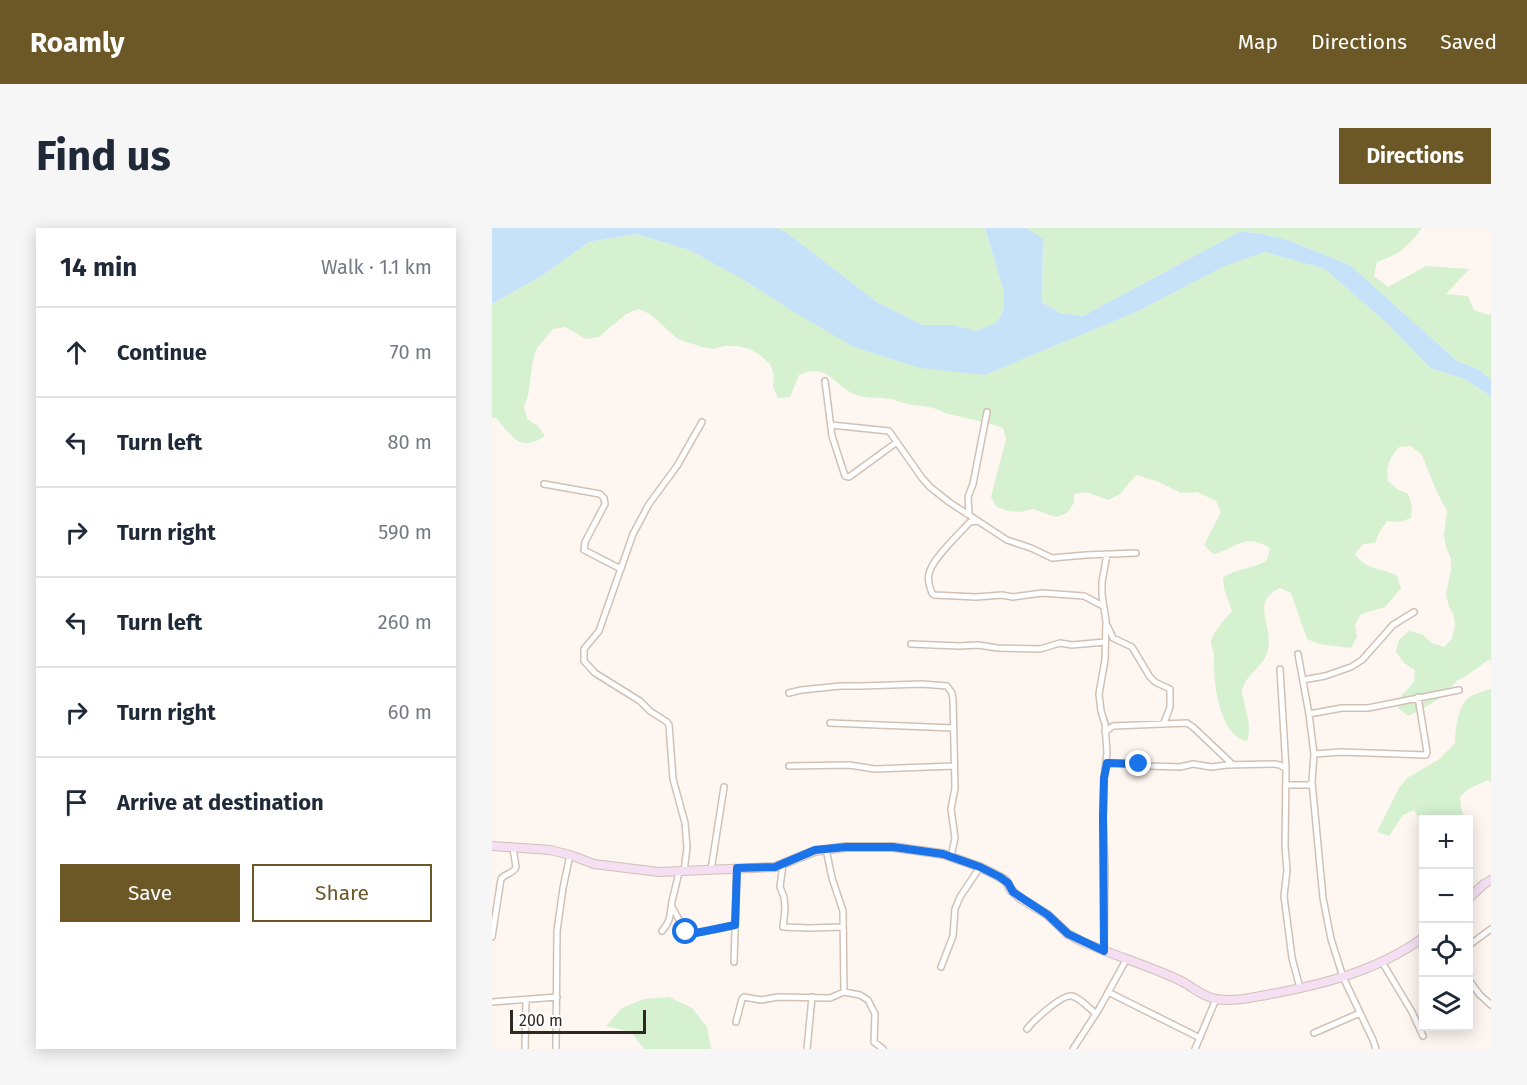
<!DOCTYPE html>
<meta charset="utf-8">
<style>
:root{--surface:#fff;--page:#f6f6f7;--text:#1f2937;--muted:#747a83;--line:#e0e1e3;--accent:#6c5726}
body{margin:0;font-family:"Fira Sans",sans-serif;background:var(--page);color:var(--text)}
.controls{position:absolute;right:18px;bottom:18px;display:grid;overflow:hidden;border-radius:0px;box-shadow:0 3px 15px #0003}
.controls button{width:54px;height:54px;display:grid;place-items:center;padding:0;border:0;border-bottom:2px solid var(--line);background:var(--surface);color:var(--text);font:30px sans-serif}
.scale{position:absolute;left:18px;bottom:15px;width:136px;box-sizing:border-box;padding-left:6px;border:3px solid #2e2823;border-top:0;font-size:16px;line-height:21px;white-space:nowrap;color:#2e2823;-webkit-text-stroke:4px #fff;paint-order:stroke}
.stop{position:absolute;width:18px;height:18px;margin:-14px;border:4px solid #1a73e8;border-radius:50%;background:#fff}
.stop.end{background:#1a73e8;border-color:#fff;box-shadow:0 2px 6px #0008}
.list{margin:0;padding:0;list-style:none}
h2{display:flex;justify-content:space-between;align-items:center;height:78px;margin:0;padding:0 24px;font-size:26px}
h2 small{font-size:20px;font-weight:400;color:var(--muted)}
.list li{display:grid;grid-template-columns:39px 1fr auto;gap:18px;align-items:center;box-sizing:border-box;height:90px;padding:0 24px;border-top:2px solid var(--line)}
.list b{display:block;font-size:22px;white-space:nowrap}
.list em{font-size:20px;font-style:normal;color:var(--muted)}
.actions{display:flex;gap:12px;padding:18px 24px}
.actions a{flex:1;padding:14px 0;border:2px solid var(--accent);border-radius:0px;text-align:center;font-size:21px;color:var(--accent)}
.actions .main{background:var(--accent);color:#fff}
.icon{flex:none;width:33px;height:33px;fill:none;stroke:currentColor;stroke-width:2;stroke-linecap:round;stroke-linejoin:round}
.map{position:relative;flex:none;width:999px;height:821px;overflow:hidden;border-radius:0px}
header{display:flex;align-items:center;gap:36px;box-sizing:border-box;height:84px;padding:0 30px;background:var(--accent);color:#fff}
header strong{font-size:28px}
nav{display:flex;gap:33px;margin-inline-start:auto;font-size:21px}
.intro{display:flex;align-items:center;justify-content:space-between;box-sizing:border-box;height:144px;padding:0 36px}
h1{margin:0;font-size:42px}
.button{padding:15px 27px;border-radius:0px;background:var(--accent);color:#fff;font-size:21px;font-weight:700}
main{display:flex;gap:36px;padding:0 36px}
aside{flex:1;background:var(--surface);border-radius:0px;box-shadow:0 3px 15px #0003}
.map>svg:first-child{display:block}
</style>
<header>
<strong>Roamly</strong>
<nav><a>Map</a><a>Directions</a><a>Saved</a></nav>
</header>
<div class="intro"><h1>Find us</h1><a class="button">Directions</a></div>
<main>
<aside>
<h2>14 min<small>Walk · 1.1 km</small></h2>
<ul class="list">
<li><svg class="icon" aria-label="ahead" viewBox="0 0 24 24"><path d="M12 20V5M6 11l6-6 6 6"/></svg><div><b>Continue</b></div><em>70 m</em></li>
<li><svg class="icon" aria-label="left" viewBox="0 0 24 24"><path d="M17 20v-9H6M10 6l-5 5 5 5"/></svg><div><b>Turn left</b></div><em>80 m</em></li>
<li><svg class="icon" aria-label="right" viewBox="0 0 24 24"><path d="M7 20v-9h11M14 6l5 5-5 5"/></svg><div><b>Turn right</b></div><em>590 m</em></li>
<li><svg class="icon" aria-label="left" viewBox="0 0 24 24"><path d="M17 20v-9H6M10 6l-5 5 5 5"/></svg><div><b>Turn left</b></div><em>260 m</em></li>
<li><svg class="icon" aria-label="right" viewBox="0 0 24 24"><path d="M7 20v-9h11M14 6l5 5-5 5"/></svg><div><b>Turn right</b></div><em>60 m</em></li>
<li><svg class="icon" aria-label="arrive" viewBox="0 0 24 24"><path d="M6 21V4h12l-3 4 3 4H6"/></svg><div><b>Arrive at destination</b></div></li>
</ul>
<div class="actions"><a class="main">Save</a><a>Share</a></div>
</aside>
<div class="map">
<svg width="999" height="821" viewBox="0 0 999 821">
<rect width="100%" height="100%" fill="#fdf6f1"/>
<path fill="#d5f1d0" d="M 285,0 L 493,0 L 512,64 L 512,82 L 504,95 L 484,103 L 463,97 L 431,97 L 385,74 L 294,4 Z
M 535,0 L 930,0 C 915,20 908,26 885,34 L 882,48 L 896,59 L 934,38 L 977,41 L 954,66 L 976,68 L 982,82 L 996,87 L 999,85 L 999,152 L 986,141 L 965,133 L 858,37 L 796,12 L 770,6 L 749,3 L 591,88 L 568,85 L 550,74 L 551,12 Z
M 144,6 L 197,22 L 250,51 L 302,84 L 493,147 L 644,84 L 733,38 L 773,24 L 833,41 L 897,97 L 938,140 L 972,151 L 996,166 L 999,171 L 999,433 L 996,432 L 977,446 L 966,452 L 948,470 L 927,483 L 916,488 L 906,480 L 909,468 L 922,454 L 923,442 L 912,435 L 904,424 L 907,412 L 917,403 L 930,406 L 940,415 L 952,419 L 960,411 L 963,397 L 961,385 L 957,379 L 954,366 L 959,342 L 959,331 L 954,319 L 952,307 L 955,283 L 944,262 L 930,227 L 919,218 L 907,219 C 897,231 894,237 896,253 L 905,261 L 916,266 L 920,278 L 919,290 L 908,294 L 895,293 L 888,303 L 883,315 L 871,316 L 863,326 C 876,344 887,338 905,348 L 909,360 L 893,379 L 869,386 L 863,397 L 865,409 L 859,420 L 827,416 L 815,411 L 799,365 L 788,360 C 758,375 781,395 776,421 C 774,438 752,446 750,464 C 750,468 752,473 753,478 C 756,492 759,499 755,514 C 751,512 746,510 743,507 C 725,490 721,450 722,427 C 722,423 719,418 719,414 C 720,405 734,390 740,383 L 732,361 L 731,350 C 747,339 759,342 775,332 L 778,320 C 749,304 746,321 721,326 L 712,317 L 729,284 L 724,273 L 705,264 L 689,265 L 667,254 L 644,247 L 628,266 L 616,272 L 594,264 L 582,266 L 582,275 L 575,285 L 564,289 L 541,281 L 528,284 L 516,283 L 505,279 L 499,269 L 514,211 L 511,200 L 499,196 L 453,185 C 442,177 425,179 412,175 C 407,174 403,171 398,171 C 387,169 376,171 365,167 C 342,160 337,133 307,147 L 298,169 L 286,170 L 281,159 L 282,147 L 278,136 L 268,127 L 258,121 L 246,118 L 233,118 L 221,121 L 210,119 L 186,111 L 158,86 L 146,81 L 134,86 L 107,109 L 94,111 L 73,99 L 61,101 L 45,120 L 41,132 L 36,168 L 32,179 L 35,191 L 46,198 L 53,208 C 28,225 21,209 4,190 L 0,190 L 0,76 L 51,47 L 97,14 Z
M 999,461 L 999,554 L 996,552 L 978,560 L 968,569 L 969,581 L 973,591 L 932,592 L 931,605 L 928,593 L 922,582 L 911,587 L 897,608 L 885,604 L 907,560 L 915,550 L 946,532 L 963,515 C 963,502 966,480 975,471 C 981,466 992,463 999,461 Z
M 177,769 L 200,780 L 215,799 L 219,821 L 152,821 L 139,804 L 114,798 L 130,780 L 152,771 Z"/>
<path fill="#c6e2f8" d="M 0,0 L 285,0 L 294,4 L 385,74 L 431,97 L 463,97 L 484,103 L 504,95 L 512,82 L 512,64 L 493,0 L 535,0 L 551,11 L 550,74 L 568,85 L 591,88 L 749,3 L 770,6 L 796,12 L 858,37 L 965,133 L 986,141 L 999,152 L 999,171 L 996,166 L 972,151 L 938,140 L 897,97 L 833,41 L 773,24 L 733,38 L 644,84 L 493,147 L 428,140 L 362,119 L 302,84 L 250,51 L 197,22 L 144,6 L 97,14 L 51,47 L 0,76 Z"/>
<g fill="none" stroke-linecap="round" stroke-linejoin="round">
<g stroke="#d1c1b5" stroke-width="8">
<path id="street" d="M 333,153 L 340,208 L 353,248 L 357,249 L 405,214
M 339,197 L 397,203 L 430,250 L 438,259 L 457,274 L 515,312 L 539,320 L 560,330 L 594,327 L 644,325
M 52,256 L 108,266 L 112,270 L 113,276 L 93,314 L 92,322 L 129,341
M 477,286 L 476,269 L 481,256 L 495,184
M 486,293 L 478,294 C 468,305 439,332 437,346 C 435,353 438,360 440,365 L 442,367 L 484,369 L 510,367 L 521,369 L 550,365 L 592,368 L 611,378
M 615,397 L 621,410 L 640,419 L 658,449 L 663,454 L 678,461 L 678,479 L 672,495
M 419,416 L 467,418 L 486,417 L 506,420 L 548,421 L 568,415 L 580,417 L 613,414
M 806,426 L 817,486 L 822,526 L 820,554 L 831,670 L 839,711 L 851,749 L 881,812 L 884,821
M 788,441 L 794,541 L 793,618 L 795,642 L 792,668 L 800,730 L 808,760
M 811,452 L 833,448 L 859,439 L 870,432 L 901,397 L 922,384
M 297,465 L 309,462 L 349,458 L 369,458 L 430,456 L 455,458 L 460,465 L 461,471 L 463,560 L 459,581 L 463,610 L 459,629
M 817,486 L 850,480 L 876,480 L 967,462
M 338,495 L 461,500
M 613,504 L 621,498 L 695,495 L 701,499 L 740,536
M 822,526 L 849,524 L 934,527 L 935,524 L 926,469
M 615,535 L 647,536 L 657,538 L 688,539 L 701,536 L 719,539 L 735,537 L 782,536 L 788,537 L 793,540
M 297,538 L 357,537 L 383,541 L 462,538
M 794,557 L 817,557 L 820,554
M 334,621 L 340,650 L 351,683 L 352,764
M 291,636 L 288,659 L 292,669 L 293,681 L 291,699 L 317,700 L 351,699
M 219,642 L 232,559
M 192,644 L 195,619 L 193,595 L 181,551 L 177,497 L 175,494 L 158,483 L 148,473 L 103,445 L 92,433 L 92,421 L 107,403 L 141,306 L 157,276 L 185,238 L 210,194
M 180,679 C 183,684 192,702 195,704 C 200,707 235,699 243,697
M 170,703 C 181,691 177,684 181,669 C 183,661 185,653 187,644
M 0,709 L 9,651 C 13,645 22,646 24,639 L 21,620
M 976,718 L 999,701
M 612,723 L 613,639 L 611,589 L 612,550 L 615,525 L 613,496 L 609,483 L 607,466 L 613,432 L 614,393 L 610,367 L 610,354 L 615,326
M 242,734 L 245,640
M 890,734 L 920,784 L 931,808
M 449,739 L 461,708 L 463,681 L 468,669 L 488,639
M 976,751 L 988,767 L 999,777
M 616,764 L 708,810
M 0,774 L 65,769
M 244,794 L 250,771 L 252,769 L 269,772 L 286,769 L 338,770 L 352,764 L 368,767 L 376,772 L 383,786 L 382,814 L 391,821
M 535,801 C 541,793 570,766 580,768 C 588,770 597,780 603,785
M 822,805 L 868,785
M 33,821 L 34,772
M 64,821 L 65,703 L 71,660 L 78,627
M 315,821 L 320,769
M 581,821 L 607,781 L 634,732
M 703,821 L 724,771"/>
</g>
<g stroke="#d1c1b5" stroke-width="10">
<path id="secondary" d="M 0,618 L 58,622 L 78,627 L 102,636 L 167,644 L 283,639 L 323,623 L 354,619 L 401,619 L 451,626 L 488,639 L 508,649 L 514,653 L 519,662 L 528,670 L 556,687 L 576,706 L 589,713 C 622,728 659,738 691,754 C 702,760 711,769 724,771 C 740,774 757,770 774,767 C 829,757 886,743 932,709
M 976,671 L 992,656 L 999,652"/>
</g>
<use href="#street" stroke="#fff" stroke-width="5"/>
<use href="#secondary" stroke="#f4dff3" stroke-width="8"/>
</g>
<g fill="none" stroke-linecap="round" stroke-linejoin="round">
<path stroke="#1a73e8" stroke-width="8" d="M 194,704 L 204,705 L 243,697 L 245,640 L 283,639 L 323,622 L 354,619 L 401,619 L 451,626 L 488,639 L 508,649 L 516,655 L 521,664 L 556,687 L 576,706 L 612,723 L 611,589 L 612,550 L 615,535 L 647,536"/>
</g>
</svg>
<div class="controls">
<button>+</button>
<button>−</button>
<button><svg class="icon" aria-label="locate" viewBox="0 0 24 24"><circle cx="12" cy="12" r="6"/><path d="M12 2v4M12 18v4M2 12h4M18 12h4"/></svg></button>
<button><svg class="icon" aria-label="layers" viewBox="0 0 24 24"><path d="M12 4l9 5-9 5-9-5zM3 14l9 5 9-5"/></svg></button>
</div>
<div class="scale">200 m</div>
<div class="stop" style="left:194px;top:704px"></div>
<div class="stop end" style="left:647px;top:536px"></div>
</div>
</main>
